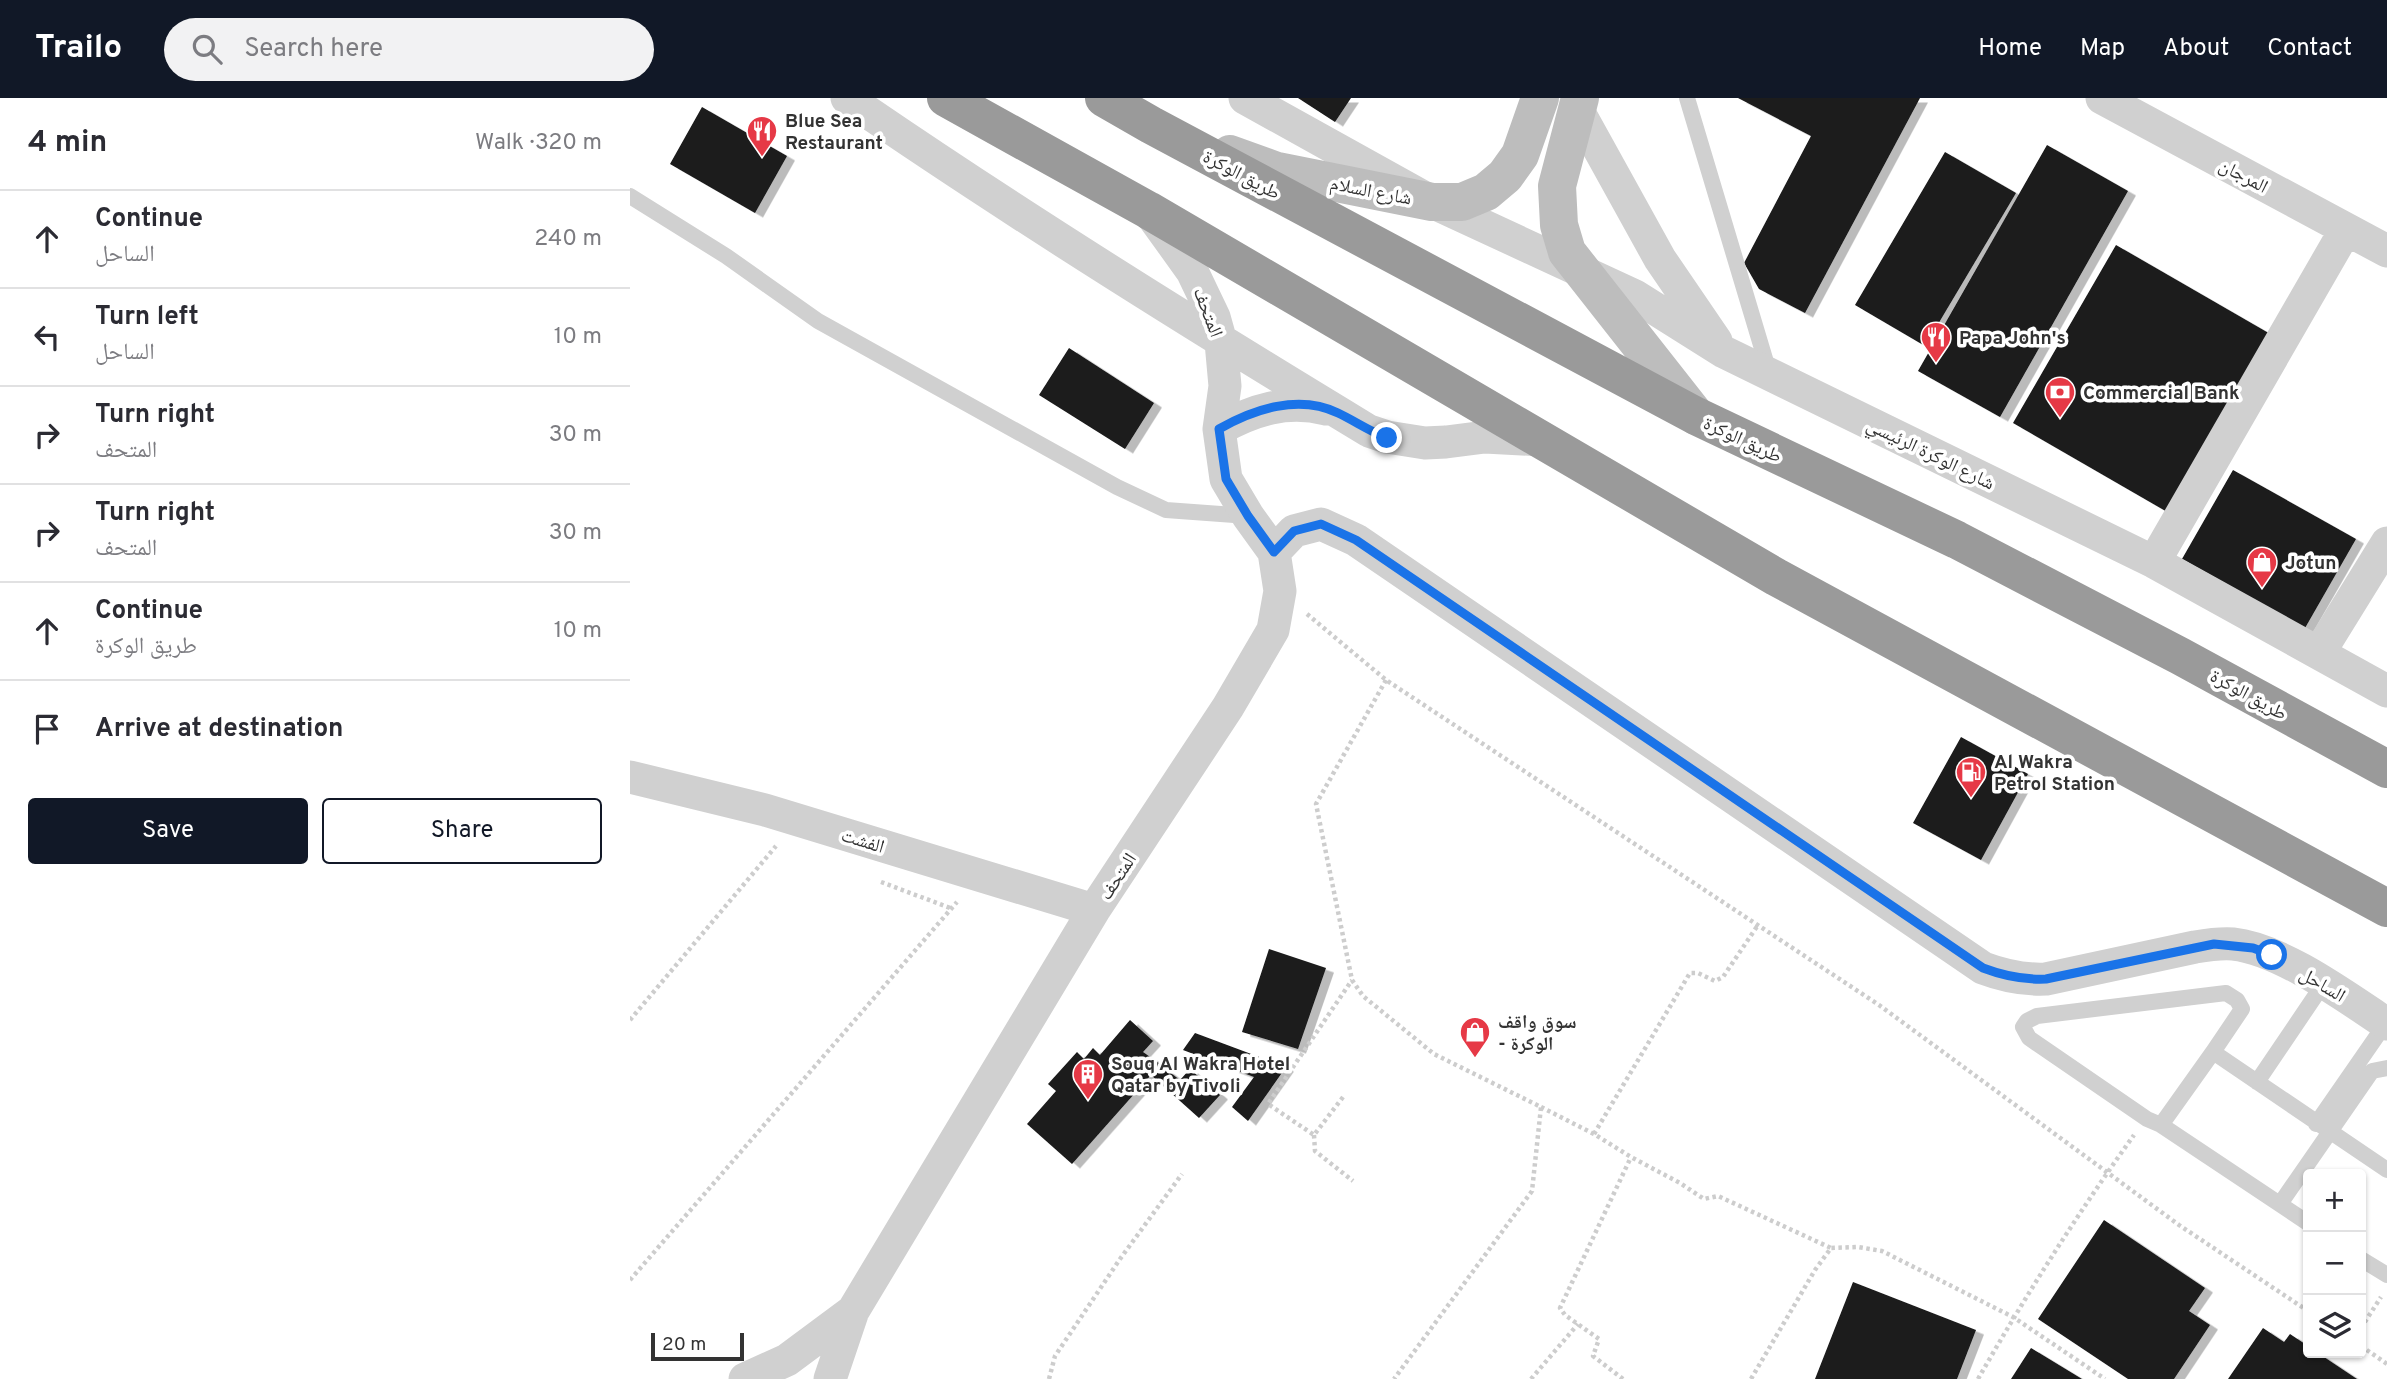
<!DOCTYPE html>
<meta charset="utf-8">
<style>
:root{--surface:#fff;--page:#f2f2f3;--text:#2b2b33;--muted:#7c7c81;--line:#e1e1e2;--accent:#111827}
body{margin:0;font-family:Overpass,"Noto Naskh Arabic",sans-serif;background:var(--page);color:var(--text)}
.controls{position:absolute;right:21px;bottom:21px;display:grid;overflow:hidden;border-radius:7px;box-shadow:0 2px 5px #0004}
.controls button{width:63px;height:63px;display:grid;place-items:center;padding:0;border:0;border-bottom:2px solid var(--line);background:var(--surface);color:var(--text);font:35px sans-serif}
.scale{position:absolute;left:21px;bottom:18px;width:93px;box-sizing:border-box;padding-left:7px;border:4px solid #333;border-top:0;font-size:19px;line-height:24px;white-space:nowrap;color:#333;-webkit-text-stroke:5px #fff;paint-order:stroke}
.stop{position:absolute;width:21px;height:21px;margin:-16px;border:5px solid #1a73e8;border-radius:50%;background:#fff}
.stop.end{background:#1a73e8;border-color:#fff;box-shadow:0 2px 7px #0008}
.list{margin:0;padding:0;list-style:none}
h2{display:flex;justify-content:space-between;align-items:center;height:91px;margin:0;padding:0 28px;font-size:30px}
h2 small{font-size:23px;font-weight:400;color:var(--muted)}
.list li{display:grid;grid-template-columns:46px 1fr auto;gap:21px;align-items:center;box-sizing:border-box;height:98px;padding:0 28px;border-top:2px solid var(--line)}
.list b{display:block;font-size:26px;white-space:nowrap}
.list p{margin:0;font-size:23px;white-space:nowrap;color:var(--muted)}
.list em{font-size:23px;font-style:normal;color:var(--muted)}
.actions{display:flex;gap:14px;padding:21px 28px}
.actions a{flex:1;padding:16px 0;border:2px solid var(--accent);border-radius:7px;text-align:center;font-size:24px;color:var(--accent)}
.actions .main{background:var(--accent);color:#fff}
.icon{flex:none;width:38px;height:38px;fill:none;stroke:currentColor;stroke-width:2;stroke-linecap:round;stroke-linejoin:round}
.map{position:relative;flex:none;width:1757px;height:1281px;overflow:hidden}
header{display:flex;align-items:center;gap:42px;box-sizing:border-box;height:98px;padding:0 35px;background:var(--accent);color:#fff}
header strong{font-size:33px}
nav{display:flex;gap:38px;margin-inline-start:auto;font-size:24px}
.search{width:490px;height:63px;background:var(--page);display:flex;align-items:center;gap:18px;box-sizing:border-box;padding:0 24px;border-radius:38px;color:var(--muted);font-size:26px}
main{display:flex}
aside{flex:1;background:var(--surface)}
.map>svg:first-child{display:block}
</style>
<header>
<strong>Trailo</strong>
<div class="search"><svg class="icon" aria-label="search" viewBox="0 0 24 24"><circle cx="10" cy="10" r="6"/><path d="M15 15l6 6"/></svg>Search here</div>
<nav><a>Home</a><a>Map</a><a>About</a><a>Contact</a></nav>
</header>
<main>
<aside>
<h2>4 min<small>Walk · 320 m</small></h2>
<ul class="list">
<li><svg class="icon" aria-label="ahead" viewBox="0 0 24 24"><path d="M12 20V5M6 11l6-6 6 6"/></svg><div><b>Continue</b><p>الساحل</p></div><em>240 m</em></li>
<li><svg class="icon" aria-label="left" viewBox="0 0 24 24"><path d="M17 20v-9H6M10 6l-5 5 5 5"/></svg><div><b>Turn left</b><p>الساحل</p></div><em>10 m</em></li>
<li><svg class="icon" aria-label="right" viewBox="0 0 24 24"><path d="M7 20v-9h11M14 6l5 5-5 5"/></svg><div><b>Turn right</b><p>المتحف</p></div><em>30 m</em></li>
<li><svg class="icon" aria-label="right" viewBox="0 0 24 24"><path d="M7 20v-9h11M14 6l5 5-5 5"/></svg><div><b>Turn right</b><p>المتحف</p></div><em>30 m</em></li>
<li><svg class="icon" aria-label="ahead" viewBox="0 0 24 24"><path d="M12 20V5M6 11l6-6 6 6"/></svg><div><b>Continue</b><p>طريق الوكرة</p></div><em>10 m</em></li>
<li><svg class="icon" aria-label="arrive" viewBox="0 0 24 24"><path d="M6 21V4h12l-3 4 3 4H6"/></svg><div><b>Arrive at destination</b></div></li>
</ul>
<div class="actions"><a class="main">Save</a><a>Share</a></div>
</aside>
<div class="map">
<svg width="1757" height="1281" viewBox="0 0 1757 1281">
<defs>
<filter id="shadow"><feDropShadow dx="8" dy="4.5" stdDeviation="0" flood-color="#0004"/></filter>
</defs>
<rect width="100%" height="100%" fill="#fff"/>
<path fill="#1a1a1a" filter="url(#shadow)" d="M 668,0 L 721,0 L 705,24 Z
M 1108,0 L 1290,0 L 1175,215 L 1129,191 L 1114,165 L 1181,38 Z
M 72,9 L 157,58 L 125,115 L 40,66 Z
M 1417,47 L 1498,93 L 1370,319 L 1288,273 Z
M 1315,54 L 1386,95 L 1295,248 L 1225,207 Z
M 1486,147 L 1642,237 L 1539,415 L 1383,325 Z
M 439,250 L 524,305 L 495,351 L 409,297 Z
M 1603,372 L 1726,441 L 1675,530 L 1552,461 Z
M 1331,639 L 1398,676 L 1351,762 L 1283,725 Z
M 639,851 L 696,870 L 668,951 L 612,934 Z
M 500,922 L 523,943 L 513,954 L 530,966 L 525,973 L 530,967 L 550,982 L 560,971 L 590,997 L 569,1020 L 521,977 L 442,1066 L 397,1026 L 426,993 L 418,986 L 447,954 L 454,961 L 463,950 L 470,957 Z
M 565,935 L 656,969 L 618,1023 L 602,1009 L 624,979 L 553,952 Z
M 1474,1122 L 1575,1190 L 1559,1213 L 1580,1227 L 1544,1281 L 1498,1281 L 1408,1221 Z
M 1223,1184 L 1346,1232 L 1327,1281 L 1185,1281 Z
M 1633,1230 L 1654,1244 L 1660,1236 L 1678,1248 L 1678,1255 L 1688,1255 L 1727,1281 L 1598,1281 Z
M 1401,1250 L 1452,1281 L 1381,1281 Z"/>
<g fill="none" stroke-linecap="round" stroke-linejoin="round">
<path stroke="#cdcdcd" stroke-width="4.5" stroke-dasharray="3.5 3.5" stroke-linecap="butt" d="M 677,516 L 756,582 L 1249,907 L 1549,1127 L 1678,1213
M 756,582 L 686,706 L 722,882 L 733,898 L 804,956 L 911,1009 L 902,1093 L 764,1281
M 251,784 L 323,811
M 0,922 L 146,748
M 713,999 L 684,1037 L 638,1006 L 722,882
M 911,1009 L 964,1036 L 1001,1059 L 1050,1085 L 1074,1101 L 1088,1098 L 1201,1150
M 964,1036 L 1060,875 L 1068,875 L 1085,883 L 1093,879 L 1128,827
M 684,1037 L 685,1053 L 723,1083
M 0,1182 L 327,804
M 1731,1230 L 1751,1199
M 1731,1248 L 1757,1266
M 419,1281 L 425,1258 L 490,1161 L 552,1076
M 901,1281 L 948,1226
M 993,1281 L 963,1258 L 969,1241 L 935,1217 L 930,1210 L 1001,1059
M 1121,1281 L 1185,1172 L 1201,1150 L 1228,1149 L 1252,1153 L 1383,1219 L 1475,1281
M 1348,1281 C 1396,1197 1448,1115 1504,1037"/>
<path stroke="#d0d0d0" stroke-width="16" d="M 1057,0 L 1139,274
M 0,98 L 96,158 L 188,223 L 487,389 L 536,412 L 618,418
M 1627,984 L 1694,885
M 1686,1026 L 1756,925
M 1531,1027 L 1583,954
M 1650,1106 L 1742,973 L 1757,970
M 1678,1125 L 1531,1027 L 1517,1021 L 1399,940 L 1393,929 L 1397,923 L 1407,918 L 1596,895 L 1607,902 L 1612,911 L 1583,954 L 1757,1072
M 1731,1161 L 1757,1177"/>
<path stroke="#d0d0d0" stroke-width="33" d="M 217,0 C 387,117 562,226 739,333 L 757,339 L 795,345 L 816,344 L 855,339 L 913,342
M 615,0 L 802,104 L 1005,198 L 1094,254 L 1524,464 L 1757,593
M 1472,0 L 1757,153
M 947,11 L 1030,161 L 1086,243
M 589,331 C 623,312 657,301 696,311
M 644,454 L 664,433 L 691,426 L 726,442 L 1353,870 C 1374,878 1393,882 1416,881 L 1565,849 C 1577,847 1590,845 1603,846 C 1651,851 1716,899 1757,926
M 1524,464 L 1716,131
M 1689,555 L 1757,445
M 0,679 L 135,712 L 464,812
M 115,1281 L 157,1262 L 223,1213
M 200,1281 L 223,1213 L 464,812 L 598,609 L 643,532 L 650,493 L 644,454 L 618,418 L 596,381 L 589,331 L 595,288 L 591,244 L 584,219 L 562,173 L 521,116"/>
<path stroke="#bdbdbd" stroke-width="38" d="M 950,0 L 927,88 L 929,127 L 937,154 L 1066,318
M 600,56 L 647,73 L 802,104 L 832,104 L 856,94 L 875,78 L 890,57 L 910,0"/>
<path stroke="#9a9a9a" stroke-width="38" d="M 316,0 L 518,112 L 1146,479 L 1757,810
M 474,0 L 521,27 L 1066,318 L 1327,442 L 1550,558 L 1757,671"/>
</g>
<g fill="none" stroke-linecap="round" stroke-linejoin="round">
<path stroke="#1a73e8" stroke-width="9" d="M 757,340 C 739,333 725,323 708,315 C 669,296 624,311 589,331 L 596,381 L 618,418 L 644,454 L 664,433 L 691,426 L 726,442 L 1353,870 C 1374,878 1393,882 1416,881 L 1584,846 L 1623,850 L 1642,857"/>
</g>
<defs>
<g id="restaurant-pin" transform="scale(1.575)"><path d="M0 17L-7.5 6A9.5 9.5 0 1 1 7.5 6Z" fill="#e63946" stroke="#fff"/><path d="M-5-6h1v4h1v-4h1v4h1v-4h1v5L-1.5 .5V6h-2V.5L-5-1ZM5-6V6H3V1.5H1.5Q1.5-4 5-6Z" fill="#fff"/></g>
<g id="bank-pin" transform="scale(1.575)"><path d="M0 17L-7.5 6A9.5 9.5 0 1 1 7.5 6Z" fill="#e63946" stroke="#fff"/><path d="M-6-4H6V4H-6ZM0-2.3a2.3 2.3 0 1 0 0 4.6a2.3 2.3 0 1 0 0-4.6Z" fill="#fff"/></g>
<g id="shop-pin" transform="scale(1.575)"><path d="M0 17L-7.5 6A9.5 9.5 0 1 1 7.5 6Z" fill="#e63946" stroke="#fff"/><path d="M-5-2.5h2.3a2.7 3.5 0 0 1 5.4 0H5L5.5 6h-11ZM-1.5-2.5h3a1.5 2.3 0 0 0-3 0Z" fill="#fff"/></g>
<g id="fuel-pin" transform="scale(1.575)"><path d="M0 17L-7.5 6A9.5 9.5 0 1 1 7.5 6Z" fill="#e63946" stroke="#fff"/><path d="M-5.5-6h7V0h2V4h1.3V-2.5L3-4.5l.8-.8L6-3V5H2.5V1h-1V6h-7ZM-4.2-4.7v3.2H.2V-4.7Z" fill="#fff"/></g>
<g id="building-pin" transform="scale(1.575)"><path d="M0 17L-7.5 6A9.5 9.5 0 1 1 7.5 6Z" fill="#e63946" stroke="#fff"/><path d="M-4-6H4V6H1V3H-1V6H-4ZM-2.5-4.3h1.7v1.8h-1.7ZM.8-4.3h1.7v1.8H.8ZM-2.5-1h1.7V.8h-1.7ZM.8-1h1.7V.8H.8Z" fill="#fff"/></g>
</defs>
<g fill-rule="evenodd">
<use href="#restaurant-pin" x="132" y="33"/>
<use href="#restaurant-pin" x="1306" y="239"/>
<use href="#bank-pin" x="1430" y="294"/>
<use href="#shop-pin" x="1632" y="464"/>
<use href="#fuel-pin" x="1341" y="674"/>
<use href="#shop-pin" x="845" y="934"/>
<use href="#building-pin" x="458" y="976"/>
</g>
<g text-anchor="middle" stroke-width="7" stroke-linejoin="round" paint-order="stroke">
<g font-size="19" font-weight="bold" fill="#333" stroke="#fff" text-anchor="start">
<text x="155" y="29">Blue Sea<tspan x="155" dy="22">Restaurant</tspan></text>
<text x="1329" y="246">Papa John's</text>
<text x="1453" y="301">Commercial Bank</text>
<text x="1655" y="471">Jotun</text>
<text x="1364" y="670">Al Wakra<tspan x="1364" dy="22">Petrol Station</tspan></text>
<text x="868" y="930">سوق واقف<tspan x="868" dy="22">- الوكرة</tspan></text>
<text x="481" y="972">Souq Al Wakra Hotel<tspan x="481" dy="22">Qatar by Tivoli</tspan></text>
</g>
<g font-size="19" fill="#333" stroke="#fff">
<text transform="translate(612 76) rotate(28)" y="7">طريق الوكرة</text>
<text transform="translate(1614 77) rotate(28)" y="7">المرجان</text>
<text transform="translate(741 92) rotate(11)" y="7">شارع السلام</text>
<text transform="translate(579 214) rotate(69)" y="7">المتحف</text>
<text transform="translate(1113 341) rotate(25)" y="7">طريق الوكرة</text>
<text transform="translate(1301 355) rotate(26)" y="7">شارع الوكرة الرئيسي</text>
<text transform="translate(1619 596) rotate(29)" y="7">طريق الوكرة</text>
<text transform="translate(233 742) rotate(17)" y="7">الفشت</text>
<text transform="translate(487 778) rotate(-57)" y="7">المتحف</text>
<text transform="translate(1693 886) rotate(31)" y="7">الساحل</text>
</g>
</g>
</svg>
<div class="controls">
<button>+</button>
<button>−</button>
<button><svg class="icon" aria-label="layers" viewBox="0 0 24 24"><path d="M12 4l9 5-9 5-9-5zM3 14l9 5 9-5"/></svg></button>
</div>
<div class="scale">20 m</div>
<div class="stop" style="left:1642px;top:857px"></div>
<div class="stop end" style="left:757px;top:340px"></div>
</div>
</main>
